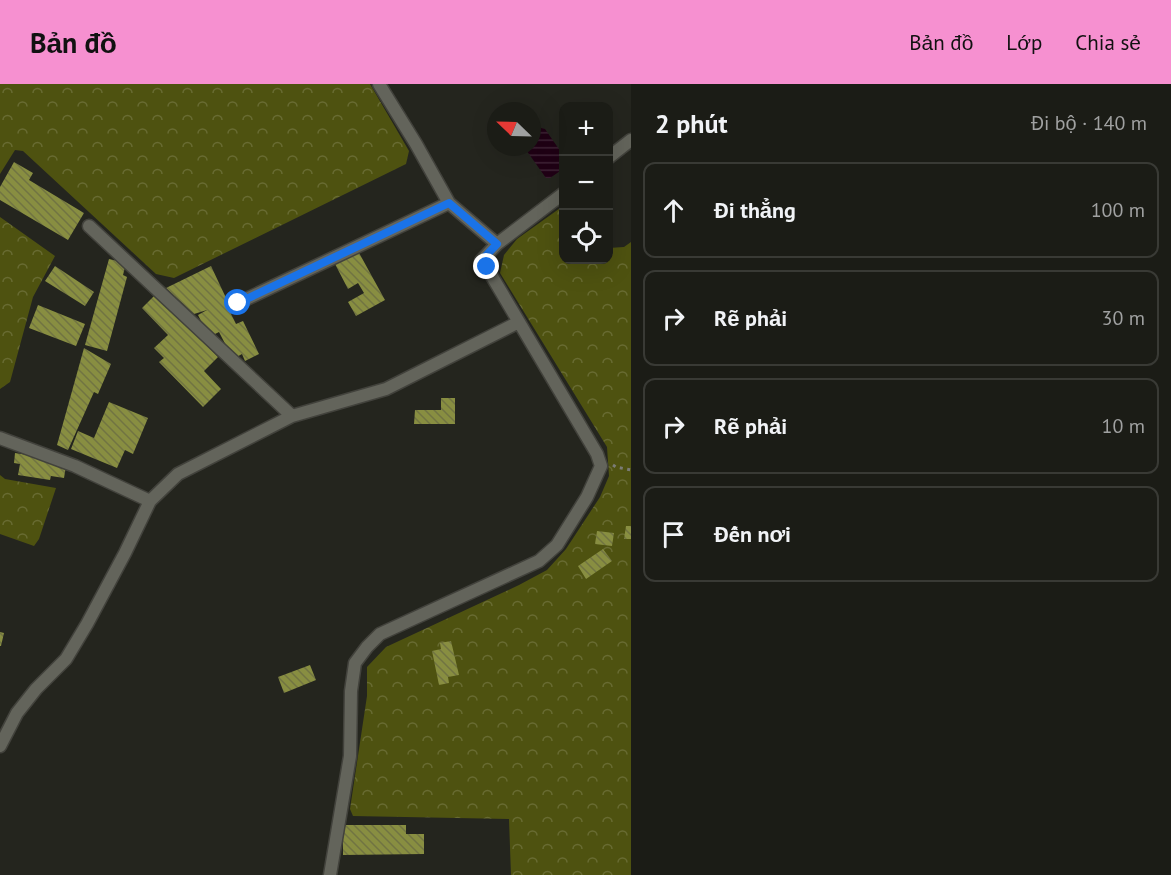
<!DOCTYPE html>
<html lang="vi">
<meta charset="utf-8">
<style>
:root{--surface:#1b1c16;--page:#282923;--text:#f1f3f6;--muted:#a0a1a1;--line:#393a35;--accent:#f690d0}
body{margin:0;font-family:"PT Sans",sans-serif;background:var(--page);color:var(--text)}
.controls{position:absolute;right:18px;top:18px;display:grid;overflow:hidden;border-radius:12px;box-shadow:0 6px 24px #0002}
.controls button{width:54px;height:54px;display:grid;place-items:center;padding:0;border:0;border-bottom:2px solid var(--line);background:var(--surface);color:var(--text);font:30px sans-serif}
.compass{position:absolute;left:487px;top:18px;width:54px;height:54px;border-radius:50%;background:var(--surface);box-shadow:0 6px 24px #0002;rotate:293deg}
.stop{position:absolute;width:18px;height:18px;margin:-14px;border:4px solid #1a73e8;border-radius:50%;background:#fff}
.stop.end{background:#1a73e8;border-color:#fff;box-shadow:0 2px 6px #0008}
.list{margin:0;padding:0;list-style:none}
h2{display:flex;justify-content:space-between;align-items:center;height:78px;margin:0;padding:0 24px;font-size:26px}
h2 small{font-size:20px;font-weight:400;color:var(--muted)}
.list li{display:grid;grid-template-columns:39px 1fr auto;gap:18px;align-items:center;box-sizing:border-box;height:96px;margin:0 12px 12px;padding:0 12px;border:2px solid var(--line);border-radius:12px}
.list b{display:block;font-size:22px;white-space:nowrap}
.list em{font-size:20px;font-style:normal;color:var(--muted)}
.icon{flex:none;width:33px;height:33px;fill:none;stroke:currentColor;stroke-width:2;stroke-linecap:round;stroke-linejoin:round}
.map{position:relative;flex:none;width:631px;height:791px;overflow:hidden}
header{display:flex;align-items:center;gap:36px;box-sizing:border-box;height:84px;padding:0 30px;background:var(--accent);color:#111}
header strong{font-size:28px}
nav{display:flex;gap:33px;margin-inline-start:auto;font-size:21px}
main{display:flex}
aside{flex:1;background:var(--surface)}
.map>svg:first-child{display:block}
</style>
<header>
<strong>Bản đồ</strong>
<nav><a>Bản đồ</a><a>Lớp</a><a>Chia sẻ</a></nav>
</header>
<main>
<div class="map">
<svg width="631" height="791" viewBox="0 0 631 791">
<defs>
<pattern id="forest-crowns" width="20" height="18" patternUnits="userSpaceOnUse" patternTransform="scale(1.5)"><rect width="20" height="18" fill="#4e5210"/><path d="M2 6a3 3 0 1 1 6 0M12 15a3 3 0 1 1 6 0" fill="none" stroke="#686b32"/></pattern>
<pattern id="water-rules" width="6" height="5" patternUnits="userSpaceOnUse" patternTransform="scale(1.5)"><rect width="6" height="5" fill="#200015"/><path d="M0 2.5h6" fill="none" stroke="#402537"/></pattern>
<pattern id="building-back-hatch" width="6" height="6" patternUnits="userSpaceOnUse" patternTransform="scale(1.5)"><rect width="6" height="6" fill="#888e41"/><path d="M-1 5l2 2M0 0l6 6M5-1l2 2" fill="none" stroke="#717442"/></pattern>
</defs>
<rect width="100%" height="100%" fill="#24251e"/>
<path fill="url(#forest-crowns)" d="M 0,0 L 370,0 L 409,67 L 406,80 L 174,194 L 156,190 L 23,67 L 15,66 L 0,90 Z
M 563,122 L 564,176 L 608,176 L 609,164 L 624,163 L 631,158 L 631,791 L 511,791 L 509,735 L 353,732 L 350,725 L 367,612 L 367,583 L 386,563 L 519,501 L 547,486 L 566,465 L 600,413 L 609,392 L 607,363 L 500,189 L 504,171 L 517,155 Z
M 0,133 L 55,172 L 33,213 L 10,298 L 0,305 Z
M 0,391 L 5,395 L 56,404 L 39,455 L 34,462 L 0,450 Z"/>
<path fill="url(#water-rules)" d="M 541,44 L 545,45 L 563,71 L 563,85 L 550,94 L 546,94 L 524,63 L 532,63 L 532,51 Z"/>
<path fill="url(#building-back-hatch)" d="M 14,78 L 33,89 L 29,96 L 84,129 L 68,156 L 0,116 L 0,103 Z
M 358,167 L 385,216 L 356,232 L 348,218 L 364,209 L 358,199 L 348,205 L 335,180 Z
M 109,175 L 126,179 L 123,191 L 127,193 L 107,267 L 85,261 Z
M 55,182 L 94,208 L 85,222 L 45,197 Z
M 211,182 L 227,216 L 225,218 L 236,240 L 243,237 L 259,270 L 245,277 L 242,270 L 233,275 L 219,248 L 209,253 L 198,231 L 207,226 L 194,230 L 166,204 Z
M 156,210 L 218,273 L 204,287 L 221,305 L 203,323 L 159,278 L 164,274 L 154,264 L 168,251 L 142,224 Z
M 38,221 L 85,240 L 76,262 L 29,244 Z
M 84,264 L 111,280 L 98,310 L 94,308 L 68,366 L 57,361 Z
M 441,314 L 455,314 L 455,340 L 414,340 L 415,326 L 441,326 Z
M 109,318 L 148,334 L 133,370 L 125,366 L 117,384 L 71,365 L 78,347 L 94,354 Z
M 15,369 L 54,375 L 66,382 L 64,394 L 51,392 L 50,396 L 18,391 L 20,380 L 14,379 Z
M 626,442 L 631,442 L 631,455 L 624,455 Z
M 597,447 L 614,449 L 612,462 L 595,460 Z
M 603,465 L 612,477 L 586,495 L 578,482 Z
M 0,548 L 4,549 L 1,562 L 0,562 Z
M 451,557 L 459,591 L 448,593 L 449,599 L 439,601 L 432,567 L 441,565 L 440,559 Z
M 310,581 L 316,596 L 284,609 L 278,593 Z
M 343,741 L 406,741 L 406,750 L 424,750 L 424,770 L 343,771 Z"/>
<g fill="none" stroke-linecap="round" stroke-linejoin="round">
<g stroke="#42423c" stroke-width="15">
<path id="minor" d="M 379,0 L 416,60 L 449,119 L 497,160
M 608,74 L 631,56
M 89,142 L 292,332
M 238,219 L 449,119
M 0,354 L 75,382 L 150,417
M 0,662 L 17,629 L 36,605 L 66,575 L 87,540 L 125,469 L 150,417 L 178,390 L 292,332 L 386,305 L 519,238
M 330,791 L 350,672 L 351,607 L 355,579 L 367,563 L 380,550 L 539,477 L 557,461 L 587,413 L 601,382 L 597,370 L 487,184 L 481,177 L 497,160 L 564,109"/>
</g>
<path stroke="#7b7c76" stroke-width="3" stroke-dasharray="3 4.5" stroke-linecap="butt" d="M 613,381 L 616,383 L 631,386"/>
<use href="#minor" stroke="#63645b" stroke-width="12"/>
</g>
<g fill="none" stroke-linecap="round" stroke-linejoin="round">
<path stroke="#1a73e8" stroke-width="8" d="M 238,219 L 449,119 L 497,160 L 481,177 L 487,183"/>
</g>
</svg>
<div class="controls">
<button>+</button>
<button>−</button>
<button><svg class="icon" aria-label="locate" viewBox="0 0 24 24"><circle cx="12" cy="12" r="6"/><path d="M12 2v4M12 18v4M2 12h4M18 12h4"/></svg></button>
</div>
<svg class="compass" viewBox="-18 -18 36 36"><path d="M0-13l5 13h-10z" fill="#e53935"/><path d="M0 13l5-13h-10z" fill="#a0a1a1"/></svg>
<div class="stop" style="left:238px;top:219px"></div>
<div class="stop end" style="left:487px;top:183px"></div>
</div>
<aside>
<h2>2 phút<small>Đi bộ · 140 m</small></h2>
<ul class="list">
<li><svg class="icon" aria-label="ahead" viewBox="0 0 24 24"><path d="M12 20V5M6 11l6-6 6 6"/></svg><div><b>Đi thẳng</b></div><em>100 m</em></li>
<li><svg class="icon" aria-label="right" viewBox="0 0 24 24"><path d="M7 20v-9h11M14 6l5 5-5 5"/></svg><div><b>Rẽ phải</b></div><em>30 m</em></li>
<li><svg class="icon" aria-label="right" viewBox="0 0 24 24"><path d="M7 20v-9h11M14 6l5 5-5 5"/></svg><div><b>Rẽ phải</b></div><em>10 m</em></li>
<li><svg class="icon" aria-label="arrive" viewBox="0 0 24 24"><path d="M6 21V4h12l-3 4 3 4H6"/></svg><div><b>Đến nơi</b></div></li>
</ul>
</aside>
</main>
